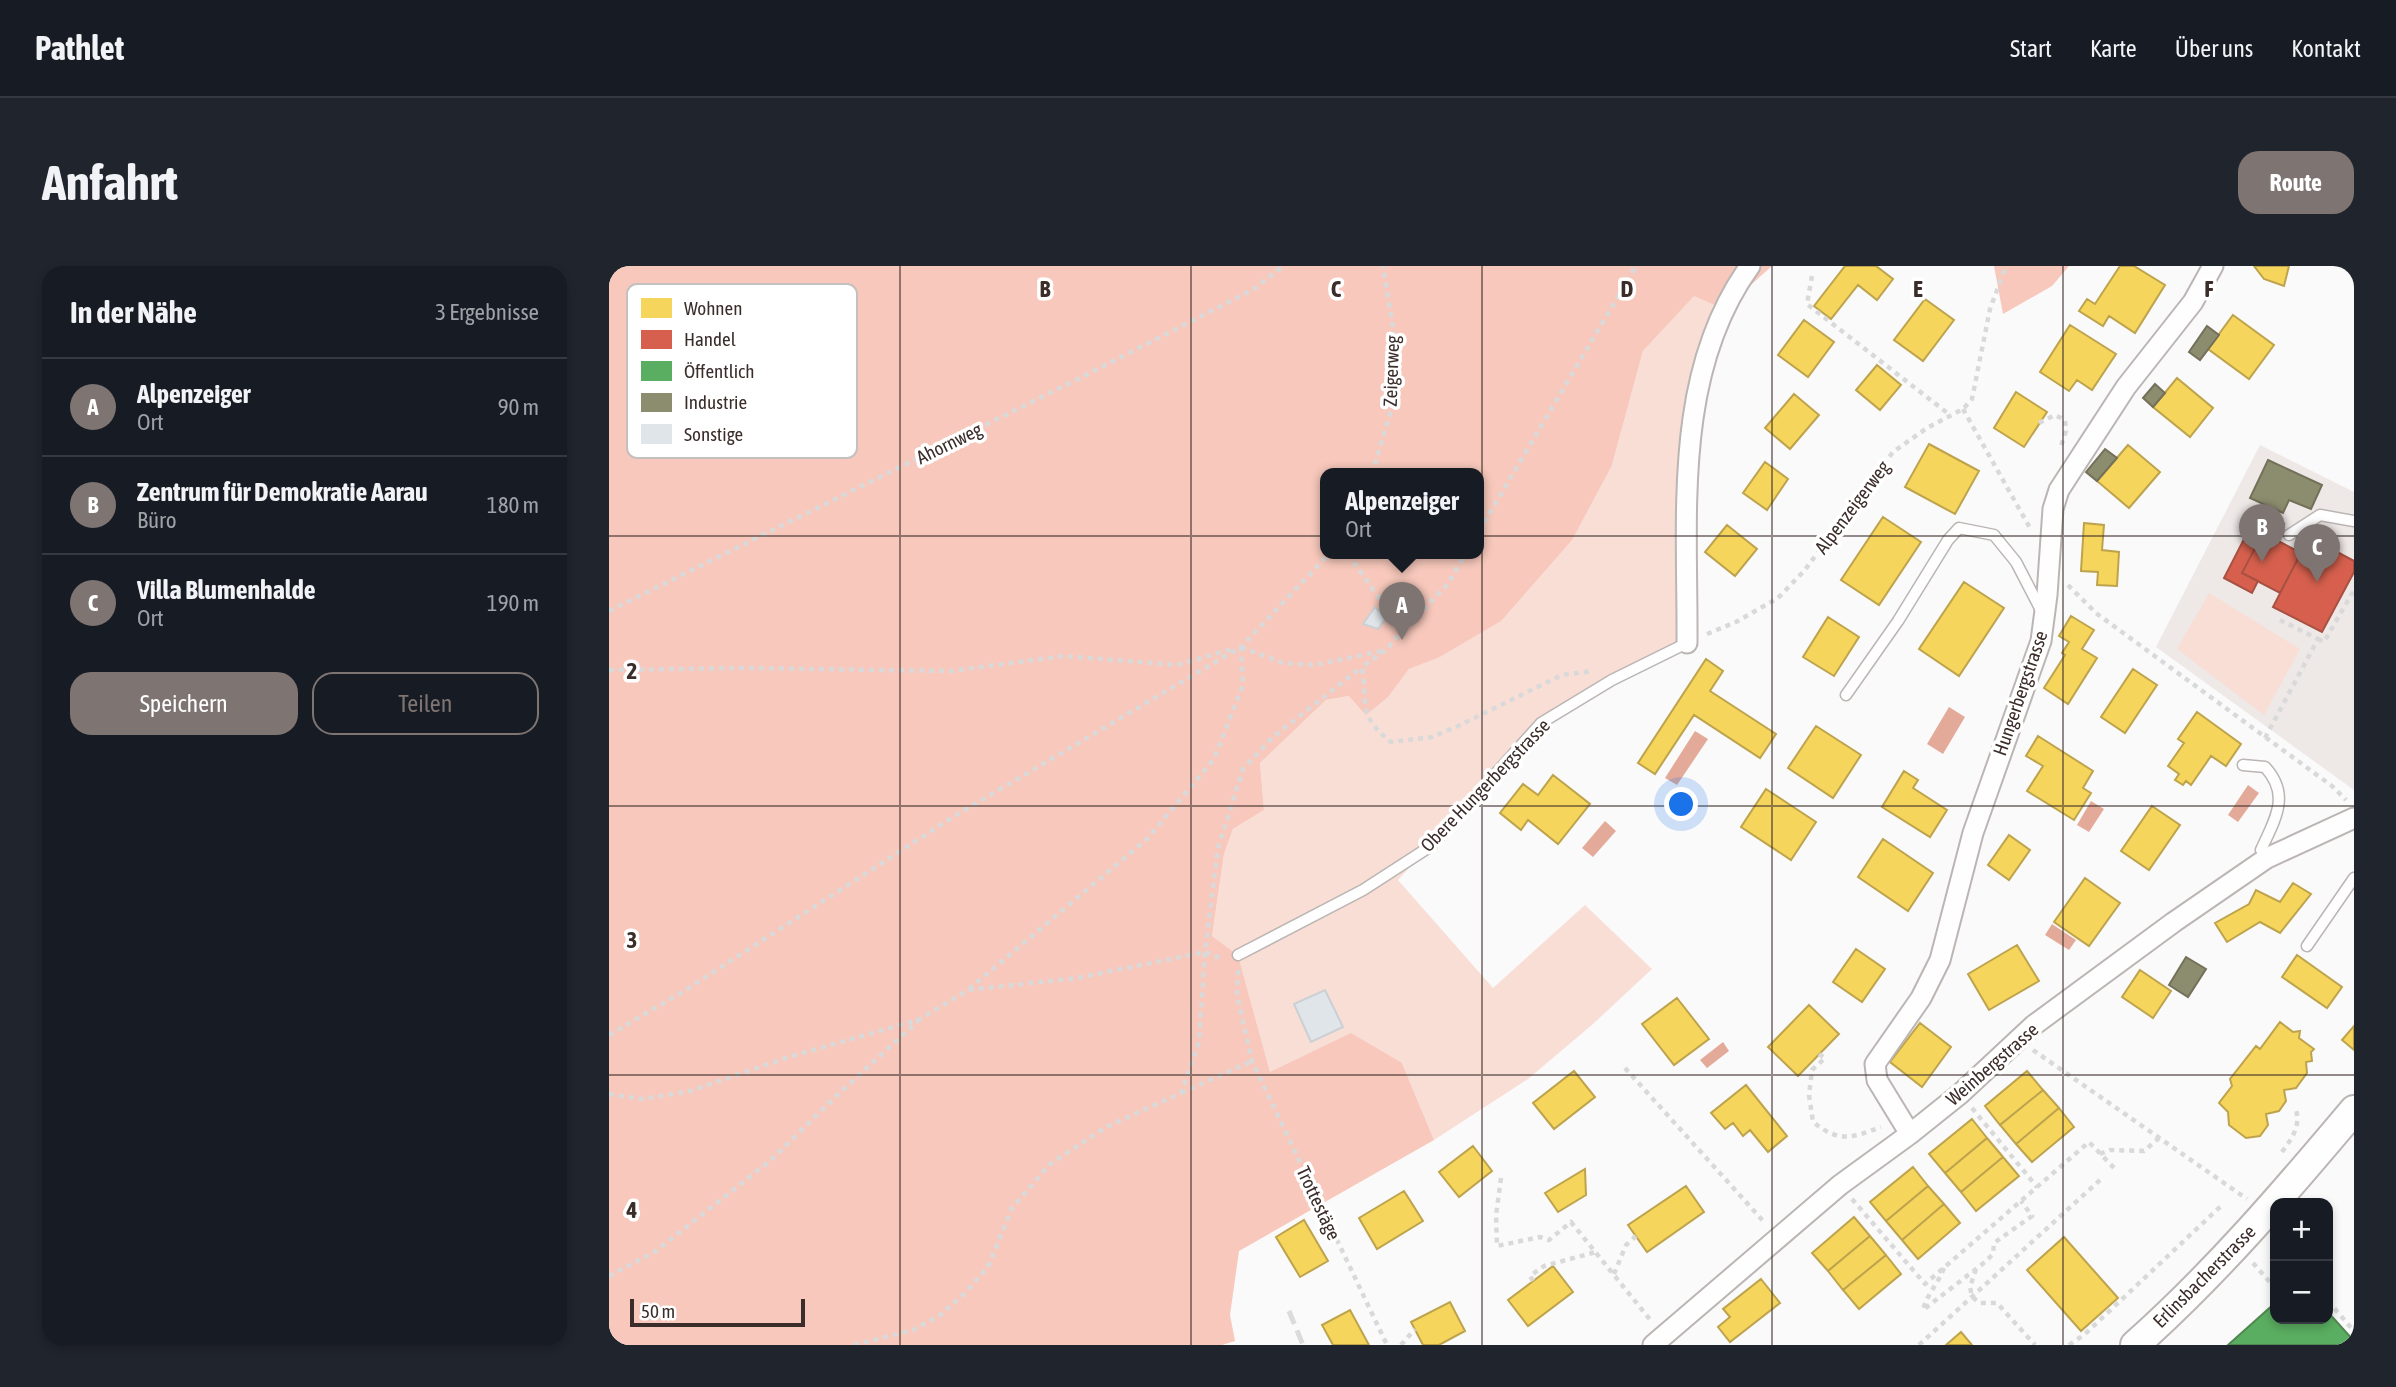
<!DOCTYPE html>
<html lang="de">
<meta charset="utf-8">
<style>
:root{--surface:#171b24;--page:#20242c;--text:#f1f3f6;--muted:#9ea1a6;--line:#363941;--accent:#7e7572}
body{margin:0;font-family:"Asap Condensed",sans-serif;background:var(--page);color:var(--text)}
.controls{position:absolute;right:21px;bottom:21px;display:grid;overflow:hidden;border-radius:14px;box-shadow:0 4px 10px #0003}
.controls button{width:63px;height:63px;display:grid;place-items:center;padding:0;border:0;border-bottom:2px solid var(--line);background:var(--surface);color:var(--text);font:35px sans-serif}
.scale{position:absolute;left:21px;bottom:18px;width:175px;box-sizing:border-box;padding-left:7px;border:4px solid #3b2d29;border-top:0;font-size:19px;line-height:24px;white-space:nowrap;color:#3b2d29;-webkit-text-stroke:5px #fff;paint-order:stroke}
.you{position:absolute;left:1073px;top:539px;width:24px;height:24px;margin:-18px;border:5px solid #fff;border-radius:50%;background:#1a73e8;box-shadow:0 0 0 10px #1a73e833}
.badge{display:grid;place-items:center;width:46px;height:46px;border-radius:50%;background:var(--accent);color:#fff;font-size:23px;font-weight:700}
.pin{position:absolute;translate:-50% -58px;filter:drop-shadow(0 2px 4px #0008)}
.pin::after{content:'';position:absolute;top:37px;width:24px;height:21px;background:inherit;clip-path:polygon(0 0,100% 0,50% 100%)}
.popup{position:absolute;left:711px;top:202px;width:164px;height:91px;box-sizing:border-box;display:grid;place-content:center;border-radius:14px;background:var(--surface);filter:drop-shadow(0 2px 5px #0005);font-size:23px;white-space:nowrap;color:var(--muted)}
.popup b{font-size:26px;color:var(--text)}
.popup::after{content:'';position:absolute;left:50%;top:100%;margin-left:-14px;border:14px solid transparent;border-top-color:var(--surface)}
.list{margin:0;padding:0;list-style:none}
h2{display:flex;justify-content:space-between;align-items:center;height:91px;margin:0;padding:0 28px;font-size:30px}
h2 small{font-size:23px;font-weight:400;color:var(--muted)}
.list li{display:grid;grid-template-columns:46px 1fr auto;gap:21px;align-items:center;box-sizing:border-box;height:98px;padding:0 28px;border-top:2px solid var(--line)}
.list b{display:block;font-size:26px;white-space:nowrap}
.list p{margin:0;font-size:23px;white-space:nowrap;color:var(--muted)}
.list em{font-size:23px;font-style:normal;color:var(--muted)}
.actions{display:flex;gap:14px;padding:21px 28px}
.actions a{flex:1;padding:16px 0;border:2px solid var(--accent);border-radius:21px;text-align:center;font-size:24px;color:var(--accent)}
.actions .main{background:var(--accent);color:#fff}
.map{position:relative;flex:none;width:1745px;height:1079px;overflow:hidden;border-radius:21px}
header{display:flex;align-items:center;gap:42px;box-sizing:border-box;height:98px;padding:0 35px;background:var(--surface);border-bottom:2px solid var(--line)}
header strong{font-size:33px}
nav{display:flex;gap:38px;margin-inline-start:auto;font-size:24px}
.intro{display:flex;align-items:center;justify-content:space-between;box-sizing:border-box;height:168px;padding:0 42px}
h1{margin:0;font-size:49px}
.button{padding:18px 32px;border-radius:21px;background:var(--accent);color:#fff;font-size:24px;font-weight:700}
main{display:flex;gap:42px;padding:0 42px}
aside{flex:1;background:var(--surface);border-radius:21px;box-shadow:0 4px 10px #0003}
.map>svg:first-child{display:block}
</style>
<header>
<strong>Pathlet</strong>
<nav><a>Start</a><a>Karte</a><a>Über uns</a><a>Kontakt</a></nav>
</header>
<div class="intro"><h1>Anfahrt</h1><a class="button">Route</a></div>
<main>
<aside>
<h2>In der Nähe<small>3 Ergebnisse</small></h2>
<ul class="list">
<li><span class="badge">A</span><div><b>Alpenzeiger</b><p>Ort</p></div><em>90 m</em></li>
<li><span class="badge">B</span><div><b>Zentrum für Demokratie Aarau</b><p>Büro</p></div><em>180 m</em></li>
<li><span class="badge">C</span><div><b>Villa Blumenhalde</b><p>Ort</p></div><em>190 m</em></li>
</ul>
<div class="actions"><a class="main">Speichern</a><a>Teilen</a></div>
</aside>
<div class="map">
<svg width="1745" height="1079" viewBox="0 0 1745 1079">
<rect width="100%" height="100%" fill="#fafafa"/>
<path fill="#eee8e7" d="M 1651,179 L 1745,226 L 1745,524 L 1547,381 Z"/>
<path fill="#f9ded6" d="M 1085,29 L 1115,43 L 1086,130 L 1078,377 L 932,457 L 789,614 L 884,722 L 976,639 L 1043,703 L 984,758 L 919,813 L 825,874 L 793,797 L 661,806 L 629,689 L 603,670 L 615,588 L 624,563 L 655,544 L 651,497 L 717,434 L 740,430 L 780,430 L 800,403 L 829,392 L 1003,199 L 1034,85 Z
M 1600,327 L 1691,383 L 1655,449 L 1568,383 Z"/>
<path fill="#f7c8bb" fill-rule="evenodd" d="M 0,0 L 1163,0 L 1115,43 L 1085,30 L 1034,85 L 1003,199 L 963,274 L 892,355 L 829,392 L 800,403 L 780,430 L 757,449 L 740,430 L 717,434 L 651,497 L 655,544 L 624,563 L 615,588 L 603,670 L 629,689 L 661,806 L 742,767 L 793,797 L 825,874 L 630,985 L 621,1049 L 626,1075 L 613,1079 L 0,1079 ZM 716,208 L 870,208 L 870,288 L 716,288 Z
M 1385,0 L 1460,0 L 1443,20 L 1394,48 Z"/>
<path fill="#e4aa99" d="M 1340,441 L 1356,451 L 1334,488 L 1318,478 Z
M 1086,465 L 1099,473 L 1068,519 L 1056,512 Z
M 1639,519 L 1650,527 L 1629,556 L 1619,549 Z
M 1482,535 L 1495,543 L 1480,566 L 1468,559 Z
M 996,555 L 1007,565 L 984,591 L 973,582 Z
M 1443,658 L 1467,674 L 1460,684 L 1436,669 Z
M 1114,776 L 1120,785 L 1098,802 L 1091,794 Z"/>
<path fill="#f6d55c" stroke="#bea34d" stroke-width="2" d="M 1236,0 L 1267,0 L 1284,13 L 1268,34 L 1249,19 L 1222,53 L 1205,40 Z
M 1511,0 L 1525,0 L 1556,19 L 1526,67 L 1500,50 L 1494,60 L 1470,45 L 1478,33 L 1486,38 Z
M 1645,0 L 1680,0 L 1675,20 L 1655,13 Z
M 1316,33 L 1345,54 L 1314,95 L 1285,74 Z
M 1624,49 L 1665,79 L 1640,113 L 1599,83 Z
M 1195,54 L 1225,76 L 1199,111 L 1169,89 Z
M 1461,59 L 1507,88 L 1483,124 L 1468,114 L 1460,125 L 1431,106 Z
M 1268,99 L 1292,119 L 1271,144 L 1247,124 Z
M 1568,112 L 1604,142 L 1581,171 L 1544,141 Z
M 1407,126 L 1438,146 L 1415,181 L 1385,162 Z
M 1185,128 L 1210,149 L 1181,183 L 1156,162 Z
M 1320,178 L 1370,205 L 1346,248 L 1296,221 Z
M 1519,179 L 1551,206 L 1520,242 L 1488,215 Z
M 1156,196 L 1179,213 L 1158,244 L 1134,227 Z
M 1274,251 L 1312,276 L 1270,339 L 1232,314 Z
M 1475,257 L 1495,259 L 1493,284 L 1510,286 L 1508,320 L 1488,319 L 1489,306 L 1472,305 Z
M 1118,259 L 1148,283 L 1126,310 L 1096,286 Z
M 1355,316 L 1395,342 L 1350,410 L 1310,383 Z
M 1462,350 L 1485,364 L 1473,383 L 1488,392 L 1459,438 L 1435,422 L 1456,389 L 1453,387 L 1460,376 L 1450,370 Z
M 1219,351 L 1250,371 L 1225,410 L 1194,391 Z
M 1097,393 L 1114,405 L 1101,425 L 1167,468 L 1151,492 L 1085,449 L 1046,508 L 1029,497 Z
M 1524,403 L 1548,419 L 1516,467 L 1492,451 Z
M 1588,446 L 1632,478 L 1617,500 L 1602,490 L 1582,519 L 1577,515 L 1574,519 L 1566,514 L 1570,508 L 1559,500 L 1575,477 L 1569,473 Z
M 1207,460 L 1252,489 L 1224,532 L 1179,502 Z
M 1429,470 L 1484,505 L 1474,522 L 1482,527 L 1465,554 L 1418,525 L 1434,500 L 1417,490 Z
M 1295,505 L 1309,514 L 1304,522 L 1338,544 L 1321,571 L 1273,541 Z
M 944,509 L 981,538 L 949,578 L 919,554 L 912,564 L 891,547 L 914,518 L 929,529 Z
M 1157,523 L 1207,556 L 1182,594 L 1132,561 Z
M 1543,540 L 1571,559 L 1540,604 L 1512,585 Z
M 1400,569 L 1421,584 L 1400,614 L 1379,599 Z
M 1274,573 L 1324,607 L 1299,645 L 1249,611 Z
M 1476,612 L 1511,637 L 1480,680 L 1445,656 Z
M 1684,617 L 1702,628 L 1671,667 L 1651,656 L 1618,676 L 1606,657 L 1640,638 L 1647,624 L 1671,636 Z
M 1408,679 L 1430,715 L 1380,744 L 1359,708 Z
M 1247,683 L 1276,703 L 1253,736 L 1224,716 Z
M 1688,689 L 1733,721 L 1718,742 L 1673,711 Z
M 1531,704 L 1562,725 L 1544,752 L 1513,731 Z
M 1068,732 L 1100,773 L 1065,799 L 1033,758 Z
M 1200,739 L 1230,768 L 1189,810 L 1159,781 Z
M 1671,756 L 1684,766 L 1691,765 L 1690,772 L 1705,783 L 1702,786 L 1703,795 L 1697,796 L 1698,807 L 1687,822 L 1675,824 L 1677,835 L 1670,845 L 1657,848 L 1659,859 L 1651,870 L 1637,872 L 1620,859 L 1619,846 L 1610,837 L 1623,820 L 1621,813 L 1647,780 L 1651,783 Z
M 1311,757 L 1342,781 L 1313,821 L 1281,796 Z
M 1745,760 L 1745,784 L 1733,774 Z
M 965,805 L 986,831 L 945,863 L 924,837 Z
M 1418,805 L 1434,824 L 1391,859 L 1376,840 Z
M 1137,819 L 1178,870 L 1159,886 L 1141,864 L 1134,870 L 1124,857 L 1116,863 L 1102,847 Z
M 1434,824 L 1450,842 L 1407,878 L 1391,859 Z
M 1450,842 L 1465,861 L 1423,896 L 1407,878 Z
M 1363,853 L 1378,872 L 1336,907 L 1320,888 Z
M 1378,872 L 1394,891 L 1352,926 L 1336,907 Z
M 864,880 L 883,905 L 850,931 L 830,906 Z
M 1394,891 L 1410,910 L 1367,945 L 1352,926 Z
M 1304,901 L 1319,920 L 1277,955 L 1261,936 Z
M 976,903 L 977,929 L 949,946 L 936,927 Z
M 1077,920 L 1095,946 L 1038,986 L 1019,959 Z
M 1319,920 L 1335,938 L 1293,974 L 1277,955 Z
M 795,925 L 814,955 L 768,983 L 750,952 Z
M 1335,938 L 1351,957 L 1309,993 L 1293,974 Z
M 1245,951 L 1261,970 L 1219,1005 L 1203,987 Z
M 695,954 L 719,995 L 691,1011 L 667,971 Z
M 1261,970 L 1277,989 L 1234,1024 L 1219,1005 Z
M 1455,971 L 1509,1032 L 1472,1065 L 1418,1004 Z
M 1277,989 L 1292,1008 L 1250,1043 L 1234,1024 Z
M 944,1000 L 964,1026 L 919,1060 L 899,1034 Z
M 1152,1013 L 1171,1037 L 1121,1076 L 1109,1061 L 1121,1051 L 1114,1043 Z
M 841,1036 L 856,1065 L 830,1079 L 814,1079 L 802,1056 Z
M 741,1044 L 760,1079 L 724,1079 L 713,1059 Z
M 1352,1066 L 1363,1079 L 1337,1079 Z"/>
<path fill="#d6604d" stroke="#a85142" stroke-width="2" d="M 1650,244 L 1675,258 L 1667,273 L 1654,267 L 1633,307 L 1649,315 L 1643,327 L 1615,312 Z
M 1654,267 L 1692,287 L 1671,327 L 1633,307 Z
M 1700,271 L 1745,295 L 1745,306 L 1713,366 L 1664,341 Z"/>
<path fill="#5aae61" stroke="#518750" stroke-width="2" d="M 1666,1037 L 1666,1053 L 1719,1053 L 1719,1046 L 1744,1074 L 1738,1079 L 1619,1079 Z"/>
<path fill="#8c8c6e" stroke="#747059" stroke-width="2" d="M 1598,60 L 1610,69 L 1591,94 L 1580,86 Z
M 1546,118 L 1556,127 L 1544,141 L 1534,132 Z
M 1496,183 L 1508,192 L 1488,215 L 1477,206 Z
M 1659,194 L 1713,219 L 1702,243 L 1680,234 L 1674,247 L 1641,232 Z
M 1577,691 L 1597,703 L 1579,731 L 1560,719 Z"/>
<path fill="#dfe5e8" stroke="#cad0d3" stroke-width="2" d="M 766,341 L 777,352 L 769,363 L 754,358 Z
M 716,724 L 734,761 L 702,776 L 685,738 Z"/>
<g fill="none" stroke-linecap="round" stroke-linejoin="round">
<g stroke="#bbb5b3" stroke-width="13">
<path id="lane" d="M 1680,269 L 1711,249 L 1745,255
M 1237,429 L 1289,355 L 1339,274 L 1350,262 L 1385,269 L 1407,296 L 1434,348
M 1634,499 L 1656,501 C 1682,529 1666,553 1652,584 L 1658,592
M 1698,680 L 1745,612
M 629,689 L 754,624 L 822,580 L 932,457 L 1003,414 L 1078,377"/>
</g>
<g stroke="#bbb5b3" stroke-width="23">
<path id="street" d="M 1078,377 C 1079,251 1063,108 1141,0
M 1301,868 L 1268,814 L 1266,798 L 1312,732 L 1331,694 L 1364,567 L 1432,375 L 1438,329 L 1444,243 L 1450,224 L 1461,207 L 1517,121 L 1584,36 L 1604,0
M 1044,1079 L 1231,919 L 1301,868 L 1351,828 L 1425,759 L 1565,656 L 1658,592 L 1745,552"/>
</g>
<g stroke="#bbb5b3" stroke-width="32">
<path id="secondary" d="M 1526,1079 C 1606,1008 1676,926 1745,844"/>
</g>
<path stroke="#dad9d9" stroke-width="4.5" stroke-dasharray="5 5" stroke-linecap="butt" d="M 1203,10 L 1198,38 L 1341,149
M 1354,143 L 1421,262
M 1430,157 L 1446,149 L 1456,154 L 1457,165 L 1452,180
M 763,208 L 783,141 L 785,68 L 774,0
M 870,265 L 1027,0
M 739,288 L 793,365 L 777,384 L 753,401 C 759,439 748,449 782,476 L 823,471 L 849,460 L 953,409 L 984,405
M 1459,319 L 1487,347 L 1723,520 L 1737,534
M 0,345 L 469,113 L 645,23 L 674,0
M 793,365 L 839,318 L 856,288
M 1098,368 L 1127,356 L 1169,332 L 1195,305 L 1284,186 L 1318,162 L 1354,143 L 1363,133 L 1381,43 L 1397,0
M 1709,373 L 1715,376 L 1745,324
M 632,381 L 674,397 L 706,399 L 777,384
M 0,404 L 134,402 L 342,405 L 455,390 L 568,399 L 623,383
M 1656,472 L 1709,373 L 1671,354
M 629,704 L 628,729 L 643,795 L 778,1079
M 360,723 L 538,573 L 605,493 L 634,419 L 632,381
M 0,769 L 75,725 L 344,551 L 632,381 L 720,288
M 1424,784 L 1638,933
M 1210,788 L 1216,792 L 1203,804 L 1200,829 L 1204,856 C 1230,877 1243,872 1272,861
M 1016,802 L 1156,957
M 572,827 L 643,795
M 0,828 L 34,833 L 81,825 L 183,790 L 309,754 L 359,724 L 468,712 L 596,686 L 614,693
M 1363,842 L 1428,921
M 1673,886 C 1683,872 1693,859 1686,841
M 1491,888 L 1501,884 L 1535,885 L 1550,872
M 892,912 L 887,949 L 888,980 L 931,971 L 940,974 L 962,956 L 1043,1056
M 1243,933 L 1316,1018 L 1480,876 L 1508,905
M 1644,997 L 1666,1022
M 1335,1002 C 1329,1018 1318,1028 1314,1044 L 1376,996 L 1384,988 L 1385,977 L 1423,950 L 1412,935
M 1367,1003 L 1361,1021 L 1363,1031 L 1371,1037 L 1388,1037 L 1426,1079
M 1005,1008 L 1017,979 L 1027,970
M 0,1010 L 47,985 L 162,894 L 224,833 L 309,755
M 924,1015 L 921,1010 L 935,1000 L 987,986
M 1719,1035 L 1745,1065
M 245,1079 L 304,1064 L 330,1050 L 354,1029 L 379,1001 L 403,942 L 441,898 L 497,861 L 572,827 L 590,776 L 596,686 L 609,582 L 634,503 L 664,471 L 753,401
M 792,1079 L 806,1063
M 1310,1079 L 1491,914
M 1460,1079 L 1476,1068 L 1612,940"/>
<use href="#lane" stroke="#fefefe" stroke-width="10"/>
<use href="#street" stroke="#fefefe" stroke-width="19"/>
<use href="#secondary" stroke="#fefefe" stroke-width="28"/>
<path stroke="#dcdbdb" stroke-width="5" stroke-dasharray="14 7" stroke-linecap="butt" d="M 680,1045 L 694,1079"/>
</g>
<path fill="none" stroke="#3b2d29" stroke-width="2" stroke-opacity="0.55" d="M 291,0 L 291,1079M 582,0 L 582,1079M 873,0 L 873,1079M 1163,0 L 1163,1079M 1454,0 L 1454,1079M 0,270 L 1745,270M 0,540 L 1745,540M 0,809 L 1745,809"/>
<g text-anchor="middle" stroke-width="7" stroke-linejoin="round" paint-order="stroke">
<g font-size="19" fill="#3b2d29" stroke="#fff">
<text transform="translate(782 105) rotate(-88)" y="7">Zeigerweg</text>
<text transform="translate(340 177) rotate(-26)" y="7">Ahornweg</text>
<text transform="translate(1243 241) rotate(-53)" y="7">Alpenzeigerweg</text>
<text transform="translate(1411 427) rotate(-71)" y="7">Hungerbergstrasse</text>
<text transform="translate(876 519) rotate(-46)" y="7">Obere Hungerbergstrasse</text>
<text transform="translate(1383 798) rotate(-41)" y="7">Weinbergstrasse</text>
<text transform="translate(710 937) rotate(65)" y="7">Trottestäge</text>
<text transform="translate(1595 1010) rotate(-45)" y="7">Erlinsbacherstrasse</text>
</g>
</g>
<rect x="18" y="18" width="230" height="174" rx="10" fill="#fff" stroke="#c4c0bf" stroke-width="2"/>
<rect x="32" y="32" width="31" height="20" fill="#f6d55c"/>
<rect x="32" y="64" width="31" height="19" fill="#d6604d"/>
<rect x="32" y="95" width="31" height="20" fill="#5aae61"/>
<rect x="32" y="127" width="31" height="19" fill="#8c8c6e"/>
<rect x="32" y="158" width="31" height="20" fill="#dfe5e8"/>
<g font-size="19" fill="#3b2d29">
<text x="75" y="49">Wohnen</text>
<text x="75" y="80">Handel</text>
<text x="75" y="112">Öffentlich</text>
<text x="75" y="143">Industrie</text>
<text x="75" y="175">Sonstige</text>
</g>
<g font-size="23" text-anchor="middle" font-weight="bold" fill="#3b2d29" stroke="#fff" stroke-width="7" stroke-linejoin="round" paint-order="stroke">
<text x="436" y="31">B</text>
<text x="727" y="31">C</text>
<text x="1018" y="31">D</text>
<text x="1309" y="31">E</text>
<text x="1600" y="31">F</text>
<text x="23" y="413">2</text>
<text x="23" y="682">3</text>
<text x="23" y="952">4</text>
</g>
</svg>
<div class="controls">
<button>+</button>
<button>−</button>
</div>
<div class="scale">50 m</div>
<div class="you"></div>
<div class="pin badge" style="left:793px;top:374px">A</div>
<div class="popup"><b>Alpenzeiger</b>Ort</div>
<div class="pin badge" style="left:1653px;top:296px">B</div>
<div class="pin badge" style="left:1708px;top:316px">C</div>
</div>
</main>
